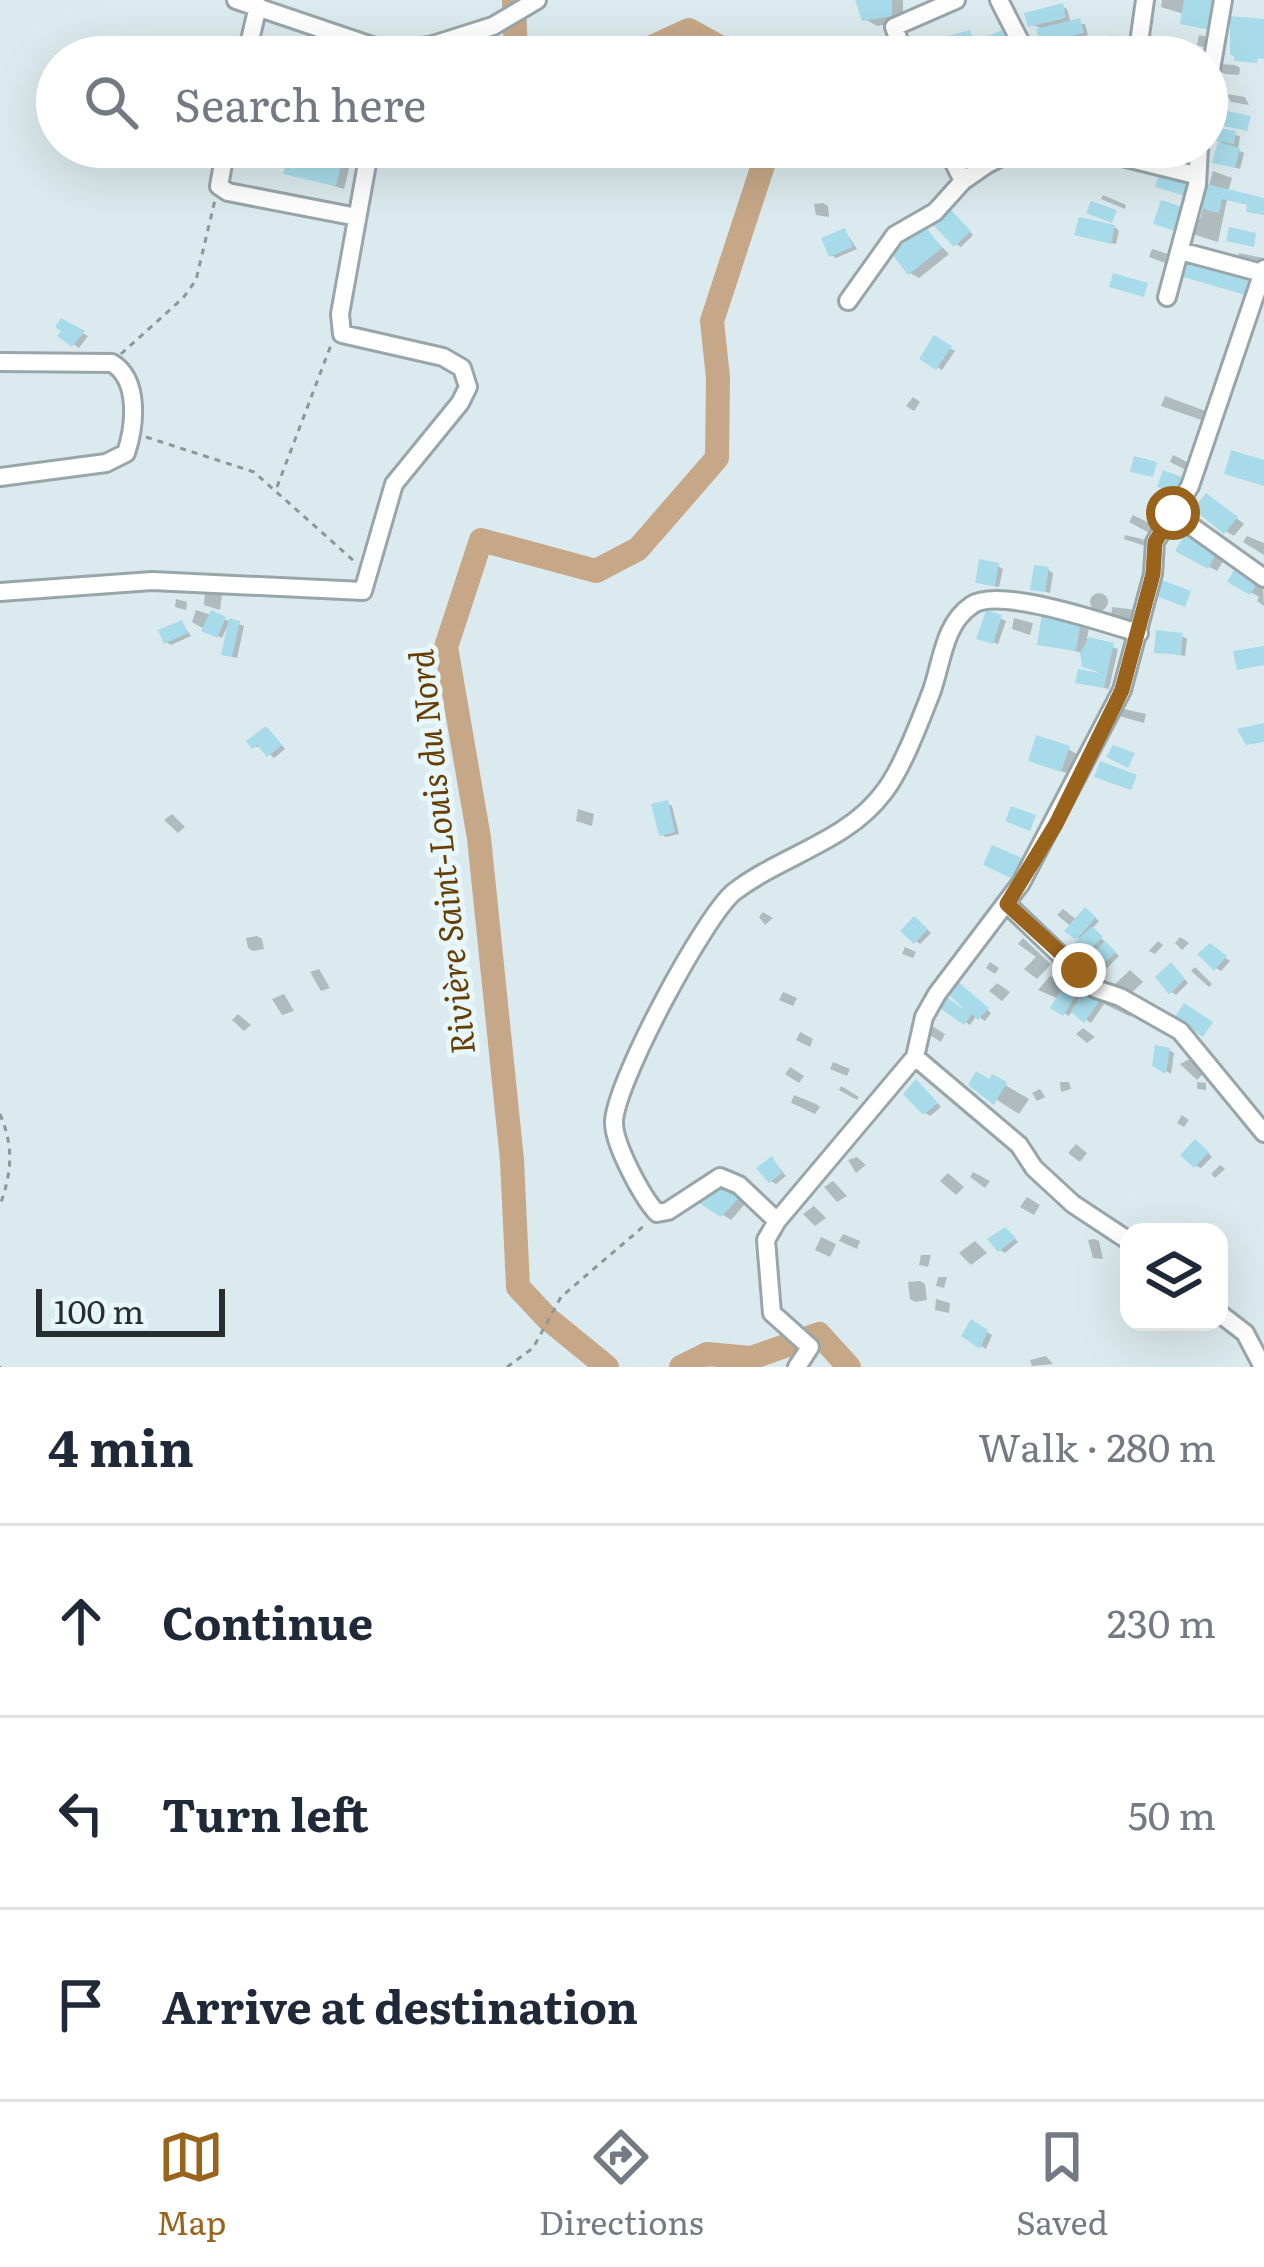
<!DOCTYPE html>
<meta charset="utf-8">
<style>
:root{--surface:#fff;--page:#f6f6f7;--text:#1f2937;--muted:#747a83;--line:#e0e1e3;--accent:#9a631c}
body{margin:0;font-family:Literata,serif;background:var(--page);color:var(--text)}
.controls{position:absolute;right:36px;bottom:36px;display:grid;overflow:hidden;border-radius:24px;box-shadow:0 12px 48px #0002}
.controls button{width:108px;height:108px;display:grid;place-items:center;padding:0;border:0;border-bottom:3px solid var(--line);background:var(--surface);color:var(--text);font:60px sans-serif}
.scale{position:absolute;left:36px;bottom:30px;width:189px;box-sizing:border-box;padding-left:12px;border:6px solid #282e30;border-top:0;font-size:33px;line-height:42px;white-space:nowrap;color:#282e30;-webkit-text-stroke:9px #e8f7fb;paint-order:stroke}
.stop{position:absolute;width:36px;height:36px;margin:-27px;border:9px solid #9a631c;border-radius:50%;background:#fff}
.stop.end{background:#9a631c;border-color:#fff;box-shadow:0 3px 12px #0008}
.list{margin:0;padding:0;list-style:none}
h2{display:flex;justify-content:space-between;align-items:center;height:156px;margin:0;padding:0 48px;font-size:51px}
h2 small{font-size:39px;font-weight:400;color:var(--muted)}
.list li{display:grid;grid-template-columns:78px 1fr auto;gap:36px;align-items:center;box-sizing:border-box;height:192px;padding:0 48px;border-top:3px solid var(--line)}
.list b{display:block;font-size:45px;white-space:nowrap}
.list em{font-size:39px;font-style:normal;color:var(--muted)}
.icon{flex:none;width:66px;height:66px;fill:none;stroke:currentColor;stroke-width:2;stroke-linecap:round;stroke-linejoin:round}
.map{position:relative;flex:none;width:1264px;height:1367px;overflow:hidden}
.search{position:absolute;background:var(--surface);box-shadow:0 12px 48px #0002;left:36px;right:36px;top:36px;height:132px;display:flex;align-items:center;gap:30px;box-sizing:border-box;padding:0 42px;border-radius:66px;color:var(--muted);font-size:45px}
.sheet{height:732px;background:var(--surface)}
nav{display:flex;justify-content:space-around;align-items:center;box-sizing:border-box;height:168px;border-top:3px solid var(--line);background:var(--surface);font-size:33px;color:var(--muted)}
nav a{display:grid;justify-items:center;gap:6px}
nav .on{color:var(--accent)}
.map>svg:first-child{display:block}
</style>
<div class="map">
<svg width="1264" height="1367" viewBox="0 0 1264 1367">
<rect width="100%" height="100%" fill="#dbeaee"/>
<path fill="#0003" d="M 858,0 L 903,0 L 903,22 L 877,26 L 865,19 Z
M 1162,0 L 1222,0 L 1184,14 L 1161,7 Z
M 1062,6 L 1067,9 L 1071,24 L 1085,24 L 1088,35 L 1048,45 L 1043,42 L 1039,27 L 1030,25 Z
M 1011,30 L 1021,46 L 993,57 L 982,51 L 983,57 L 921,57 L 919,47 L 970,33 L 979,42 Z
M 1199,35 L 1214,38 L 1217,51 L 1197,45 Z
M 1220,64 L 1235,65 L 1240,68 L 1239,75 L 1225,74 L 1220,71 Z
M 1227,94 L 1245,97 L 1249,105 L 1231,102 Z
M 1207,129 L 1240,136 L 1238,150 L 1244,153 L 1240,169 L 1216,162 L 1221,142 L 1207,138 Z
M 1180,152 L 1197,157 L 1200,167 L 1178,159 Z
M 342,160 L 350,165 L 344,189 L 287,172 Z
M 1213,171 L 1232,178 L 1228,192 L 1264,200 L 1264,215 L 1249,211 L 1250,205 L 1227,200 L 1218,242 L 1157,223 L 1188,211 L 1200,219 Z
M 1103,195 L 1126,205 L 1125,209 L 1101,199 Z
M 823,203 L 828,206 L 829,217 L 816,215 L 814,204 Z
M 954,215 L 973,235 L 961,247 L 956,244 Z
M 1081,220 L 1116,228 L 1119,231 L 1116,244 L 1083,236 Z
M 925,230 L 949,254 L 919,278 L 910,273 Z
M 845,231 L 857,249 L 836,258 L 831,255 Z
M 1152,249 L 1171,255 L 1173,266 L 1149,257 Z
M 1239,253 L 1263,258 L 1264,267 L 1238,260 Z
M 62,322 L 88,336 L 79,348 L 61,335 Z
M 935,339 L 955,351 L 942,370 L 923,358 Z
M 1165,396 L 1208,412 L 1210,423 L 1161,406 Z
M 913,397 L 920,402 L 914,411 L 906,406 Z
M 1173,455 L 1197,467 L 1194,474 L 1170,462 Z
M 1215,501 L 1244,524 L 1234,536 L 1226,531 Z
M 1133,515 L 1157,527 L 1153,535 L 1129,522 Z
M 1125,535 L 1142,539 L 1146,542 L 1145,546 L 1124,539 Z
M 1247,536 L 1264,543 L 1264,555 L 1243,542 Z
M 1179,550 L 1227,555 L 1217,571 Z
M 998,566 L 1003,569 L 999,587 L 983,584 Z
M 1238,569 L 1263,584 L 1264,606 L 1257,601 L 1259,597 L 1231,581 Z
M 1048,570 L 1053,573 L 1050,593 L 1033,588 Z
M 205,590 L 222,594 L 220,610 L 204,605 Z
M1090 602a9 9 0 1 1 18 0a9 9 0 1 1-18 0Z
M 176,599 L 187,602 L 186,610 L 175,607 Z
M 1112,607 L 1137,610 L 1141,626 L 1111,620 Z
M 196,610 L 244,626 L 237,658 L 229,656 L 227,627 L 222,638 L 197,625 L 192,622 Z
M 988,613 L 1006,621 L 998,644 L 985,640 Z
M 1014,618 L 1033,623 L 1030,635 L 1012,629 Z
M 1080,622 L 1089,627 L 1087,639 L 1118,649 L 1109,689 L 1078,682 L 1104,675 L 1084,665 L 1083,653 L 1040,643 Z
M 182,623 L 191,636 L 171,645 L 166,642 Z
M 1182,636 L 1187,639 L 1185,656 L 1157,651 Z
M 1120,708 L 1146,714 L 1144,723 L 1119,716 Z
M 271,732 L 285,749 L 274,758 L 262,747 L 254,747 Z
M 1068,749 L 1077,754 L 1070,774 L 1040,764 Z
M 667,803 L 672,806 L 679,834 L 666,837 L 661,834 Z
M 578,809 L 594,814 L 592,826 L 576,821 Z
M 172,814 L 185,827 L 178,833 L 164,820 Z
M 1063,909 L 1077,920 L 1090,913 L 1099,921 L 1092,929 L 1119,956 L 1103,972 L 1084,955 L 1081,940 L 1069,930 L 1072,927 L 1057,915 Z
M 763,912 L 773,918 L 765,925 L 759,917 Z
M 920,923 L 931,933 L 920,944 L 916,941 Z
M 257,936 L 262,939 L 264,949 L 253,951 L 248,948 L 246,938 Z
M 1180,937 L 1189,943 L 1182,950 L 1175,943 Z
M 1023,938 L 1051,964 L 1037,979 L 1024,969 L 1036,957 L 1018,944 Z
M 1158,941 L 1163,945 L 1155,954 L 1149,951 Z
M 905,947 L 916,952 L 913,958 L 902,954 Z
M 1210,947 L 1230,961 L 1221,971 L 1216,968 Z
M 990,962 L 999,968 L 995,974 L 986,968 Z
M 1172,966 L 1188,983 L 1176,995 L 1172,992 Z
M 1195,967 L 1212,984 L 1209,987 L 1191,971 Z
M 319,969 L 330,988 L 321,991 L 310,972 Z
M 1130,970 L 1143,982 L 1128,996 L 1115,984 Z
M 1050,976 L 1083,996 L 1086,991 L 1132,1008 L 1131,1017 L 1104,1004 L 1091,1023 L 1073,1010 L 1069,1016 L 1054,1007 L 1059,999 L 1038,990 Z
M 997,983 L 1010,992 L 1002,1001 L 989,991 Z
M 963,988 L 991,1013 L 985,1021 L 977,1015 L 970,1025 L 941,1005 L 963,1011 Z
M 783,992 L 797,998 L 793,1006 L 779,1000 Z
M 284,994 L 294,1011 L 282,1015 L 272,999 Z
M 238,1014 L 251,1025 L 244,1031 L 232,1020 Z
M 927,1023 L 945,1034 L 941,1042 L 922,1030 Z
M 1083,1028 L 1095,1037 L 1087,1043 L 1076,1034 Z
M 800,1032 L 813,1039 L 810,1047 L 796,1040 Z
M 1169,1050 L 1174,1053 L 1171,1074 L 1155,1064 Z
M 1194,1057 L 1208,1069 L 1197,1080 L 1180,1064 Z
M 833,1062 L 850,1069 L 847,1076 L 830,1069 Z
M 790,1067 L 804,1076 L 799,1083 L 785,1074 Z
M 993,1078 L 1029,1099 L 1019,1114 L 972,1084 L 990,1083 Z
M 1060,1082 L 1069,1082 L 1071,1089 L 1061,1092 Z
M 1197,1082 L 1206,1083 L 1206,1090 L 1197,1089 Z
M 841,1086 L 859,1097 L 857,1100 L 839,1090 Z
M 921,1086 L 941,1107 L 930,1116 L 925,1113 Z
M 1040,1089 L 1045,1097 L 1037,1101 L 1032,1093 Z
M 794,1095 L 816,1104 L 820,1107 L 815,1114 L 796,1105 L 791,1103 Z
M 1182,1115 L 1189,1120 L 1184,1127 L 1177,1123 Z
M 1076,1144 L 1087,1153 L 1080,1162 L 1068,1153 Z
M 1201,1145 L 1212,1157 L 1201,1168 L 1196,1166 Z
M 857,1157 L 866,1165 L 856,1173 L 848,1160 Z
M 772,1159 L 786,1176 L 776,1184 L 771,1181 Z
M 1220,1165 L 1225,1169 L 1215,1178 L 1211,1174 Z
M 973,1172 L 990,1181 L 985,1188 L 970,1177 Z
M 948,1173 L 964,1187 L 956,1195 L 940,1181 Z
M 833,1181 L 847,1196 L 837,1202 L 824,1187 Z
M 729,1192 L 745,1204 L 731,1220 L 700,1200 Z
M 1027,1197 L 1040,1205 L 1034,1215 L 1020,1207 Z
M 814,1206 L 826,1218 L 815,1226 L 803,1214 Z
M 1010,1233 L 1018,1242 L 1005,1253 L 1000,1250 Z
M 843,1234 L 860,1241 L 857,1249 L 839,1241 Z
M 821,1237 L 836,1244 L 830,1257 L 815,1250 Z
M 1094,1239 L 1099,1241 L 1103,1259 L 1093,1258 L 1088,1240 Z
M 975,1241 L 987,1253 L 971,1265 L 959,1253 Z
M 921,1255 L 931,1255 L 928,1267 L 919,1265 Z
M 938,1277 L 947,1277 L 944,1288 L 936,1286 Z
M 920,1281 L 925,1284 L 927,1300 L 915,1302 L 910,1299 L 908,1282 Z
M 936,1299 L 950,1303 L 949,1313 L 935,1310 Z
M 972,1323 L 992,1335 L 986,1349 L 965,1336 Z
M 1046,1356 L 1053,1364 L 1032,1366 L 1030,1360 Z"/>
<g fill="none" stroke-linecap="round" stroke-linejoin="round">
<path stroke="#c6a888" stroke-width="24" d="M 514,0 L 516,57
M 641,57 L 641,52 L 689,30 L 738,57
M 586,147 L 599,155 L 603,147
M 607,1367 L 547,1318 L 518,1287 L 512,1160 L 479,838 L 446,647 L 481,540 L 596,571 L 638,549 L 717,458 L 718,378 L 712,321 L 769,147
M 681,1367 L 707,1354 L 751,1358 L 819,1334 L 849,1367"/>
</g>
<path fill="#a8dbea" d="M 855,0 L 892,0 L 892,16 L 862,21 Z
M 1184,0 L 1217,0 L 1214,31 L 1180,24 Z
M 1063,3 L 1066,18 L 1028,27 L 1024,13 Z
M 1230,16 L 1264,19 L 1264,59 L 1258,58 L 1257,63 L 1234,61 L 1234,56 L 1230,55 Z
M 1080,18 L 1084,33 L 1061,39 L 1061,55 L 1054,57 L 1052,49 L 1058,47 L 1054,41 L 1040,44 L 1036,29 Z
M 1011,27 L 1018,44 L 985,56 L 979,39 Z
M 970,30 L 976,54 L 918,57 L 915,45 Z
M 1113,35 L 1115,44 L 1100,48 L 1128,44 L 1130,57 L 1096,57 L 1089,40 Z
M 1223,110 L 1251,116 L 1247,131 L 1219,125 Z
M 1207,126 L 1236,131 L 1234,144 L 1207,139 Z
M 1218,142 L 1240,148 L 1235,168 L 1212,163 Z
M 290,147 L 343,157 L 336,186 L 283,174 Z
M 1160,171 L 1194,180 L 1189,197 L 1155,187 Z
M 1207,184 L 1264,198 L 1264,215 L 1246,212 L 1247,205 L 1222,199 L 1219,213 L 1200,208 Z
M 1161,200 L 1189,209 L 1182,233 L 1153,224 Z
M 1091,201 L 1117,210 L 1112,223 L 1086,213 Z
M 949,208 L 971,231 L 954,247 L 932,224 Z
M 1079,217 L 1115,225 L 1111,244 L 1074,235 Z
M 925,226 L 942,248 L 908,275 L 891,253 Z
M 1229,227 L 1256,233 L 1254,247 L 1226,241 Z
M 845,228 L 853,247 L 829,257 L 821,238 Z
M 1186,257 L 1257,278 L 1252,297 L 1180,276 Z
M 1113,273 L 1148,283 L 1144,297 L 1109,287 Z
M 61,318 L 85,331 L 72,347 L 57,336 L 61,331 L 55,327 Z
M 934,335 L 952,346 L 936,370 L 919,359 Z
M 1231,450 L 1264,460 L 1264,486 L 1224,474 Z
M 1134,456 L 1157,462 L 1153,477 L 1130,472 Z
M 1163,470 L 1187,479 L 1182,495 L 1157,487 Z
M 1206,493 L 1238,517 L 1224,534 L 1193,509 Z
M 1188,529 L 1220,547 L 1208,569 L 1175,551 Z
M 979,559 L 999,563 L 995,586 L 975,583 Z
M 1034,565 L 1049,567 L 1045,592 L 1030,590 Z
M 1237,565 L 1260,578 L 1250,595 L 1227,582 Z
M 1162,580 L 1191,591 L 1185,607 L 1156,596 Z
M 211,610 L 226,617 L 217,638 L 201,631 Z
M 986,610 L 1002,615 L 993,644 L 976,639 Z
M 1042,613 L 1081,619 L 1076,651 L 1037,645 Z
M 229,618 L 240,621 L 232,657 L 221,655 Z
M 182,620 L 188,633 L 164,644 L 158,630 Z
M 1156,630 L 1183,633 L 1181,655 L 1154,653 Z
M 1089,637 L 1114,643 L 1104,688 L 1075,683 L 1078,669 L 1106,674 L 1082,667 L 1080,653 Z
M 1264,646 L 1264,665 L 1237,670 L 1233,651 Z
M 1264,723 L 1264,742 L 1246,745 L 1237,729 Z
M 266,726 L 282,745 L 267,757 L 257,745 L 252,749 L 246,741 Z
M 1036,735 L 1070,746 L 1061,772 L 1028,761 Z
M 1113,745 L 1135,753 L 1128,768 L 1106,757 Z
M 1100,761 L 1137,775 L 1131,790 L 1094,777 Z
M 668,800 L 675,832 L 659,836 L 651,804 Z
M 1011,806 L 1036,815 L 1030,831 L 1005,821 Z
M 992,845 L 1022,858 L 1013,879 L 983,865 Z
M 1085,907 L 1096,917 L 1076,940 L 1064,931 Z
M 914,916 L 928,929 L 914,944 L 900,931 Z
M 1092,926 L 1103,937 L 1082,957 L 1071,946 Z
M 1105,941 L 1116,952 L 1096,971 L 1085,960 Z
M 1210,943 L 1227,956 L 1214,971 L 1197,954 Z
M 1171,962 L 1185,979 L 1169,995 L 1155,977 Z
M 957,981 L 989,1008 L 978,1020 L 972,1014 L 964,1025 L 937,1006 L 944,995 L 966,1011 L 947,993 Z
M 1066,982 L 1079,990 L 1063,1016 L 1050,1008 Z
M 1085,987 L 1104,994 L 1084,1023 L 1071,1012 Z
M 1184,1003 L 1213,1022 L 1203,1037 L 1174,1018 Z
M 1155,1045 L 1170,1048 L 1166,1074 L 1152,1066 Z
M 976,1071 L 989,1079 L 992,1074 L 1007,1082 L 994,1105 L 968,1085 Z
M 916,1079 L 938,1103 L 923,1115 L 903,1094 Z
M 1195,1139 L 1209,1152 L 1194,1168 L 1180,1155 Z
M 772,1156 L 782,1173 L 769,1183 L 756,1168 Z
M 720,1183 L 739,1198 L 721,1217 L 694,1200 Z
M 1005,1227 L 1016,1238 L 998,1252 L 987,1239 Z
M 971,1319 L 988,1330 L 980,1349 L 961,1336 Z"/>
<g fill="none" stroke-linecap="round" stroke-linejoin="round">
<g stroke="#98a6aa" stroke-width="22">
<path id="minor" d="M 236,0 L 375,47 L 383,57
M 999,0 L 1028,57
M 382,54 L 433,45 L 493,26 L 537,0
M 246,57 L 258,6
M 905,57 L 894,27 L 956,0
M 1137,57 L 1145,0
M 1207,93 L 1223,0
M 226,147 L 219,186 L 228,192 L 357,217
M 946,147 L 963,181
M 1082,147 L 1191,174
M 1180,251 L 1262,273
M 1167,297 L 1197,185 L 1199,147
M 848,301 L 895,235 L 935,212 L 963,181 L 986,165 L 1020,147
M 0,362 L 112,363 C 140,380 135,426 126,453 L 106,463 L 0,477
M 1173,513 L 1264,578
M 0,592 L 152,581 L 363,591 L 394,484 L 460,403 L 468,387 L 462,368 L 443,357 L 342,334 L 340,314 L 370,147
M 1007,904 L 1096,989 L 1120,997 L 1180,1031 L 1264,1133
M 915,1057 L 1019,1145 L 1034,1168 L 1073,1204 L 1129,1241
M 777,1221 L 739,1185 L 720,1177 L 668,1211 L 657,1213 C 642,1197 615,1146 614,1124 C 612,1088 705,915 734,892 C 782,855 847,842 884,792 C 902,769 920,721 931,693 C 942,664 943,624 972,605 C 999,586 1107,624 1139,633
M 1219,1313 L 1245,1333 L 1263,1367
M 797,1367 L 810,1347 L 772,1313 L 766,1240 L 777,1221 L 915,1057 L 924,1017 L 937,994 L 1021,883 L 1122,690 L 1153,574 L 1155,542 L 1190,486 L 1264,269"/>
</g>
<path stroke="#8c979a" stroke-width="3" stroke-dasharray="6 6" stroke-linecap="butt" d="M 121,354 L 183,298 L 196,280 L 215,200
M 146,437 L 254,472 L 354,561
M 277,487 L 331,345
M 0,1114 C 14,1147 12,1172 0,1205
M 0,1366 L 0,1367
M 507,1367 L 533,1348 L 561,1297 L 645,1225"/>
<use href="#minor" stroke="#fff" stroke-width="16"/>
</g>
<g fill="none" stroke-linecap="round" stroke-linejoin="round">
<path stroke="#9a631c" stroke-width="15" d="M 1079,970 L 1007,904 L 1056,824 L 1122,690 L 1153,574 L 1155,542 L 1173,513"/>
</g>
<g text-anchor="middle" stroke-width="10" stroke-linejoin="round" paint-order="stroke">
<g font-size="33" font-style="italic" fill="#663e03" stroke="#e8f7fb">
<text transform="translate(442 852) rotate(-96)" y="12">Rivière Saint-Louis du Nord</text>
</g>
</g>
</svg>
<div class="controls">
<button><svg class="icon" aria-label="layers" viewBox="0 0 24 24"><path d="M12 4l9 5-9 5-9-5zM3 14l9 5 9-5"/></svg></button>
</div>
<div class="scale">100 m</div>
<div class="stop" style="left:1173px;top:513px"></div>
<div class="stop end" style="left:1079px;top:970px"></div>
<div class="search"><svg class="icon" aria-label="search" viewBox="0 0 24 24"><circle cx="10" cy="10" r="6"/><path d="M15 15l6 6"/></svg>Search here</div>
</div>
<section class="sheet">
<h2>4 min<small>Walk · 280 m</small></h2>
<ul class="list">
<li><svg class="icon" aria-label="ahead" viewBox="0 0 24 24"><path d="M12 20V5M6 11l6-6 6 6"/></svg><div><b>Continue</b></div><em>230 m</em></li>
<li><svg class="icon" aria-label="left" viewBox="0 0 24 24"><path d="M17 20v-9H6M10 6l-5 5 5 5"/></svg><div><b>Turn left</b></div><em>50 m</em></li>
<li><svg class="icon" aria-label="arrive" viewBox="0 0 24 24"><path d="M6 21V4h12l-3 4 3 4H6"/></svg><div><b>Arrive at destination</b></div></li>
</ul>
</section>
<nav>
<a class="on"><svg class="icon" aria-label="map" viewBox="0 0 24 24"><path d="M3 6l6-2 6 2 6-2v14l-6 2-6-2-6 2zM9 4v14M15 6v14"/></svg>Map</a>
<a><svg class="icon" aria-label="directions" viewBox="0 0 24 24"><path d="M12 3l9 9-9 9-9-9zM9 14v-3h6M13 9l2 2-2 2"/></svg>Directions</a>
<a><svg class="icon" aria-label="saved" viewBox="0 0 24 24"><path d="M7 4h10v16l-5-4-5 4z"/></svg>Saved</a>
</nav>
